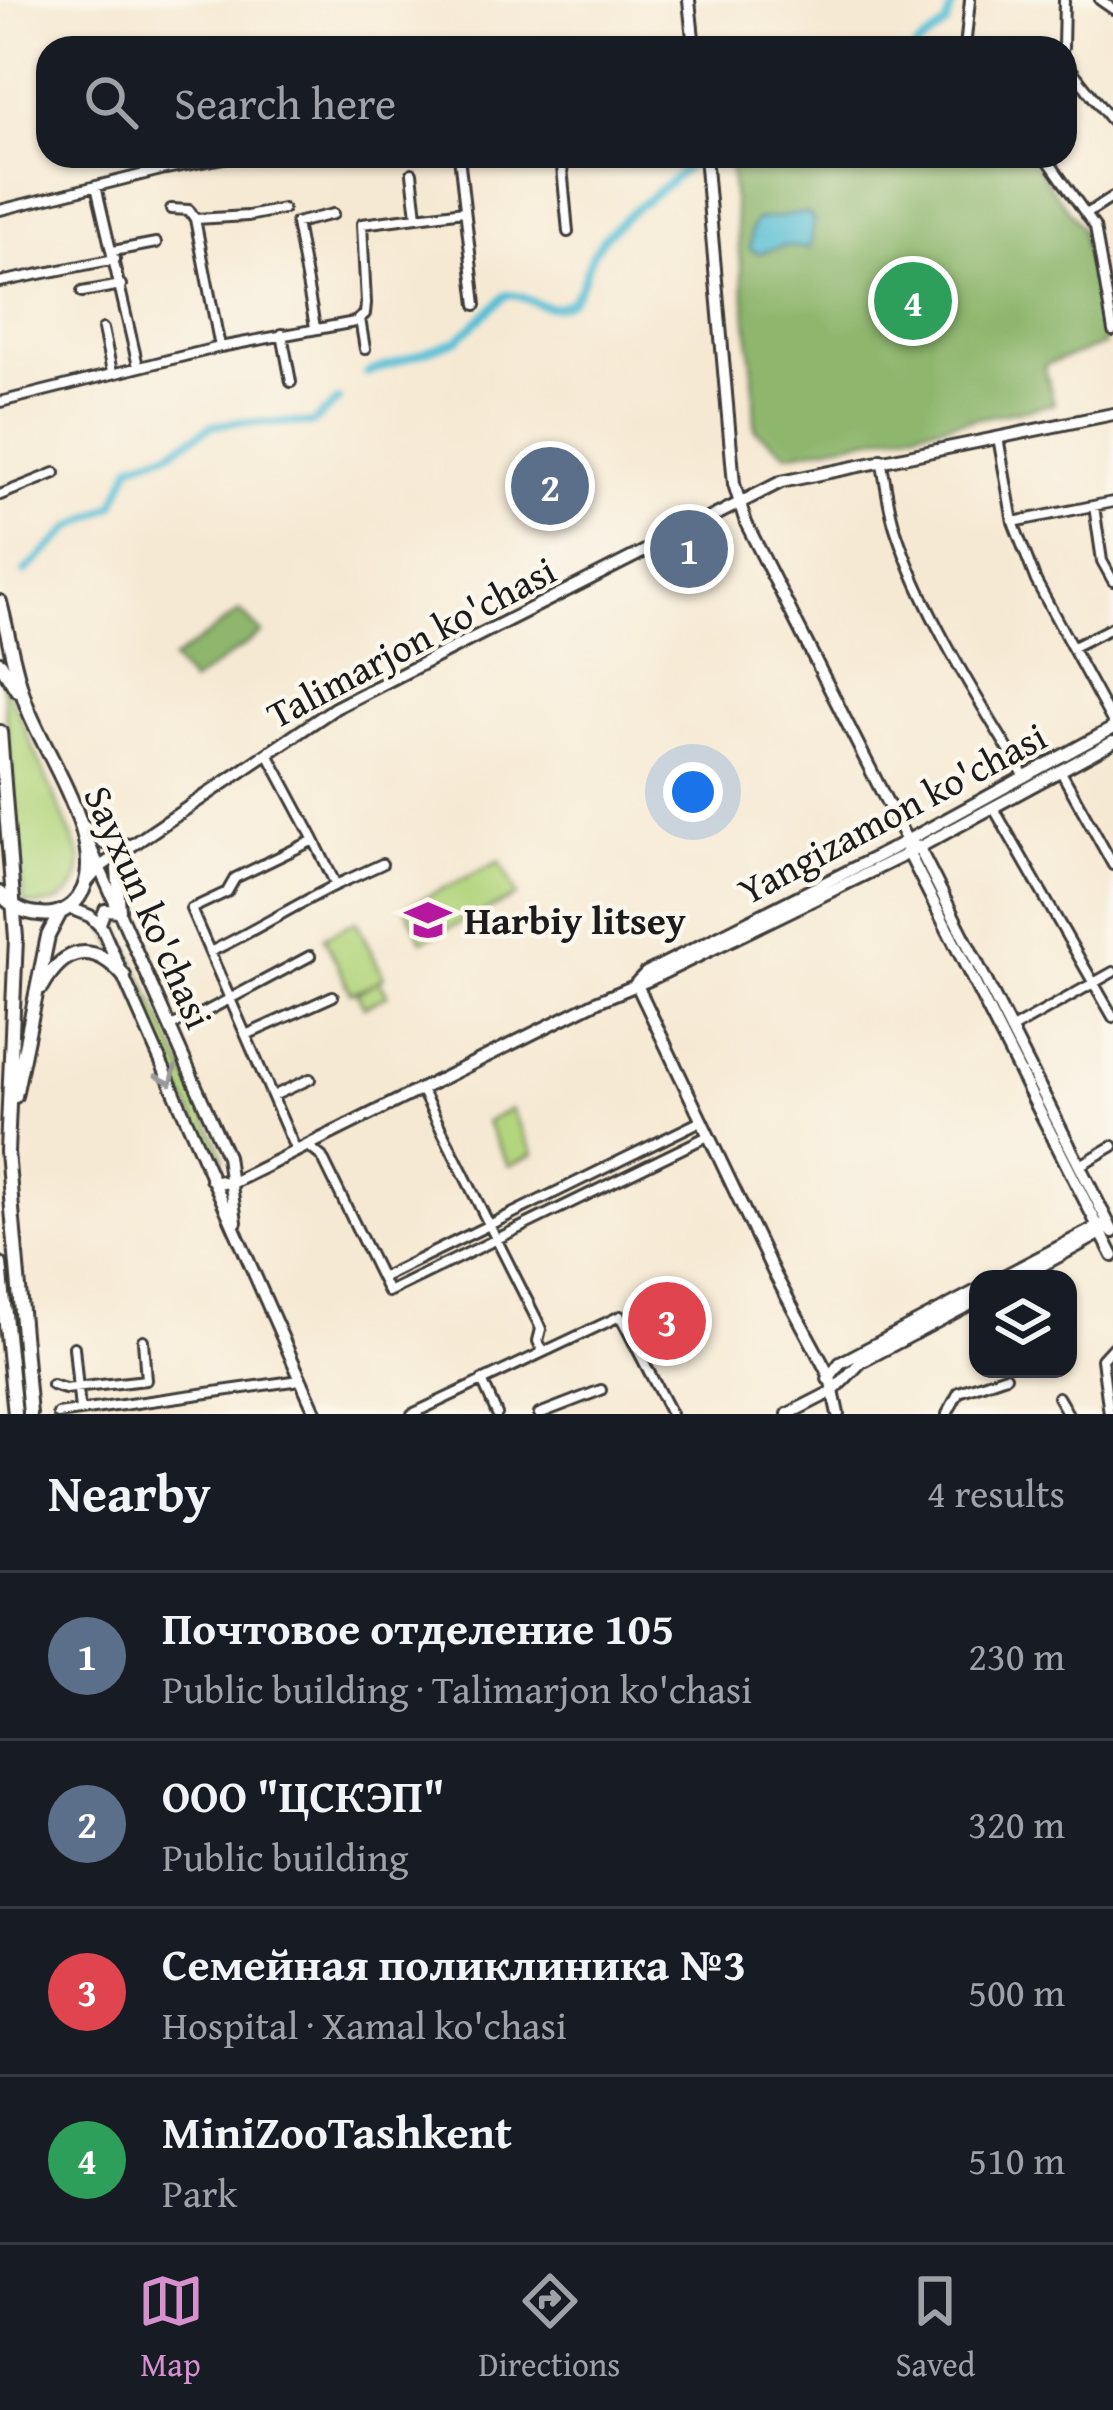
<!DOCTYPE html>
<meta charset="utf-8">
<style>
:root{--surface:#171b24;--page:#242831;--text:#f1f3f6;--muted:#9ea1a6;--line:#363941;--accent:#d690ce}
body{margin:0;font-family:"Gentium Book Plus",serif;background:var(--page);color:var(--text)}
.controls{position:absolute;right:36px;bottom:36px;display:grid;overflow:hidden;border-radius:24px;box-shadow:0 3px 9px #0004}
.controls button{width:108px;height:108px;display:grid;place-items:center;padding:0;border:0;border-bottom:3px solid var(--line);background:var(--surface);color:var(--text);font:60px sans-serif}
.you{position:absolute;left:693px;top:792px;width:42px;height:42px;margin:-30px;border:9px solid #fff;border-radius:50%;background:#1a73e8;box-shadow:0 0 0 18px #1a73e833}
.badge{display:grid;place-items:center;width:78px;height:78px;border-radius:50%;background:var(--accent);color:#fff;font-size:39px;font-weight:700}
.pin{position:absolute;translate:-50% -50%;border:6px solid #fff;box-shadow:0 3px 12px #0006}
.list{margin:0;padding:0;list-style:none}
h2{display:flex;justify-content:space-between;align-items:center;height:156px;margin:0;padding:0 48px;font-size:51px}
h2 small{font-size:39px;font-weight:400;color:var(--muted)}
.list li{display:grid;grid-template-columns:78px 1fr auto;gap:36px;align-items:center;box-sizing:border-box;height:168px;padding:0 48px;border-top:3px solid var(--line)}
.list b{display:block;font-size:45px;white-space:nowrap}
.list p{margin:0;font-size:39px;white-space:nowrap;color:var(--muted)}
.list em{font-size:39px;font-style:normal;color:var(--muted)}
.icon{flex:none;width:66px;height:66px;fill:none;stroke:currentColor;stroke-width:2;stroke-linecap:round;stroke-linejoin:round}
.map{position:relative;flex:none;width:1113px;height:1414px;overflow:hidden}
.search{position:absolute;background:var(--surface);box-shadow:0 3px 9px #0004;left:36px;right:36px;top:36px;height:132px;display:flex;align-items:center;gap:30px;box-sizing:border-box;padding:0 42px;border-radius:36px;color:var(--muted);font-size:45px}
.sheet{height:828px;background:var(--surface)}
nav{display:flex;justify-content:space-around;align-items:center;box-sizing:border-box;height:168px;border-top:3px solid var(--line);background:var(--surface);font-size:33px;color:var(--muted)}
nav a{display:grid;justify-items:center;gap:6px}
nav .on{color:var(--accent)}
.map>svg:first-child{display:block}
</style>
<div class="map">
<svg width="1113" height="1414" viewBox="0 0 1113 1414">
<rect width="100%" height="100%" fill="#fbf7ec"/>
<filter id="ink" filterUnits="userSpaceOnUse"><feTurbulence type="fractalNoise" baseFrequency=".00833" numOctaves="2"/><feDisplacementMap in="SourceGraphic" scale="24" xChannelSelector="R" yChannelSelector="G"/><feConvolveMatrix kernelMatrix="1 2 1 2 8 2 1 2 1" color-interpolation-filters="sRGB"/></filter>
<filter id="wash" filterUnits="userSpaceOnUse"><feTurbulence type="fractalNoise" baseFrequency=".004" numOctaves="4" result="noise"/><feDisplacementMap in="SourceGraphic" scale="48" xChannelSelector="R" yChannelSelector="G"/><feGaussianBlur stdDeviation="2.7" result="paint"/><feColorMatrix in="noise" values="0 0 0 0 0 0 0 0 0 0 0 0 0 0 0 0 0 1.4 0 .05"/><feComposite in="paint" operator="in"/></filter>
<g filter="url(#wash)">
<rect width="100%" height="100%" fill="#f6e9d3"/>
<path fill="#b3d57e" stroke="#68784d" stroke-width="3" d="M 2,675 L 80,856 C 84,892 57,911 24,903 Z
M 500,861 L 517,896 L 422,941 L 405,907 Z
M 114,915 L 223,1156 L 221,1174 L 102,920 Z
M 356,921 L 384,977 L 379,980 L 388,995 L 364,1007 L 357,993 L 378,981 L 351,993 L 324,937 Z
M 511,1109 L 534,1154 L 509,1166 L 486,1122 Z"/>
<path fill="#8eb66d" stroke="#556944" stroke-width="3" d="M 752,156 L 1028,156 L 1081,227 L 1104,345 L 1044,365 L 1054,404 L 788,454 L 755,430 L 753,374 L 730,166 Z
M 240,611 L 262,633 L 191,683 L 172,660 Z"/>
<path fill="#57bed4" stroke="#3a6d78" stroke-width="3" d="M 807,213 L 814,220 L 810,248 L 783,246 L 759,253 L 750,249 L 752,228 L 757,220 Z"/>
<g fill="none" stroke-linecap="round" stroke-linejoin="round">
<path stroke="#57bed4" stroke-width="8" d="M 916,48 L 946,25 L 954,0
M 367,373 L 457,340 L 506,295 C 525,293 543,312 561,306 C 583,299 585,267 595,250 C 614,220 661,192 688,166
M 25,572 L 71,528 L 114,505 L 132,464 L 169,452 L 212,426 L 235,422 L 313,423 L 338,400"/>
</g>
</g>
<g filter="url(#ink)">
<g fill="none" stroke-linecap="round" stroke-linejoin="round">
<g stroke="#3d3b37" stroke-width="14">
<path id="street" d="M 1100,0 L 1113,9
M 965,48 L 970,0
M 1063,48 L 1064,0
M 1065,61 L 1113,123
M 459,156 L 476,305
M 561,156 L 568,232
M 1045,156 L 1095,227 L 1113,331
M 412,173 L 417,216
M 96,186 L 138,366
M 171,209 L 189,210 L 195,219
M 0,210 L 165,169 L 233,156
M 1088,213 L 1113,197
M 113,251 L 156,243
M 0,282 L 115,259
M 82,292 L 121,285
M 360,319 L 365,349
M 315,327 L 296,223 L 333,214
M 103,329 L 112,372
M 282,334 L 291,382
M 220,347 L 195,219 L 248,216 L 283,209
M 0,402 L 220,347 L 355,322 L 365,314 L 366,303 L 362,224 L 464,211
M 998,437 L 1013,522 L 1036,581 L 1113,723
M 881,459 C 886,483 888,508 896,531 C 925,618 978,699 1025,777
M 0,495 L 55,473
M 1094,506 L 1102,561 L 1113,581
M 1013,522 L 1113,502
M 1073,647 L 1113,627
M 268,754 L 314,840 L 235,878 L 227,892 L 191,909 L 296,1151
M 1060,770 L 1113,865
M 993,807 L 1113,1017
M 336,885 L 382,864
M 210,952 C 254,931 293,906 336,885 L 314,840
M 170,1026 L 205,1012 L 310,956
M 1010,1030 L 1113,972
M 246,1035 L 333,996
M 421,1089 L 537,1320 L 541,1329 L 538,1341 L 543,1352
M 273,1096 L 310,1079
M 307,1145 L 322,1157 L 388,1292 L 708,1136
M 1079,1166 L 1113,1146
M 381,1278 L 701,1121
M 74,1347 L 80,1411
M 482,1380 L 497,1414
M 52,1385 L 65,1389 L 146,1380 L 143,1340
M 1058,1397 L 1068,1414
M 58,1414 L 300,1380
M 412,1414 L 620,1316 L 671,1414
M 539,1414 L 601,1390
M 947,1414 L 959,1392 L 1006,1376
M 1109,1414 L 1102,1359 L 1113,1347"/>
</g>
<g stroke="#3d3b37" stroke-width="16">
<path id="secondary" d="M 689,0 L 694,48
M 705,156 L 734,484 L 746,523 L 893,814 L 907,841 L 919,848 L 1113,1232
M 80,823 L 104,843 L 131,845
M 89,844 L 227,1156 L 236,1222
M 907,850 L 1113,1256
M 87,882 L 100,867 L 335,708 L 781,482 L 1113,414
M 70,908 L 90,916 L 102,928 L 316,1414
M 100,923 L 105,910 L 120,911 L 117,869 L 124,855
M 638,981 L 646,973 L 888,851 L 1113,728
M 636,983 L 774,1273 L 830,1377 L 838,1414
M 211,1179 L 230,1184 L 598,1001 L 649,980 L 907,854 L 1113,742
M 998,1279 L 1101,1225
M 1017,1279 L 1103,1232
M 828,1379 L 840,1363 L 978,1290
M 788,1414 L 833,1391 L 861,1362 L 978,1300"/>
</g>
<g stroke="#3d3b37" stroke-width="18">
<path id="primary" d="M 0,602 C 9,637 15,676 28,709 C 46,756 112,850 79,897 C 69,911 55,916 39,914 C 23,913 10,905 0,893
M 0,663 L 17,690
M 0,732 L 16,938 L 7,1152 L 30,1414
M 42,987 C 64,947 93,941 124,976
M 15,1096 L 48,936 L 60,913
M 0,1264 L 15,1414"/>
</g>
<use href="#street" stroke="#fff" stroke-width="8"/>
<use href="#secondary" stroke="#fff" stroke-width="10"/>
<use href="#primary" stroke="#fff" stroke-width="12"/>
</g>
<defs><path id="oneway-chevron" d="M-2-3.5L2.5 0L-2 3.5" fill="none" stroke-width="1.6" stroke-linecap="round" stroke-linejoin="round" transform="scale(3)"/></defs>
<use stroke="#999" href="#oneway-chevron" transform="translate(168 1077) rotate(66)"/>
</g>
<defs>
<g id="university-bare" transform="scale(3.6)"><path d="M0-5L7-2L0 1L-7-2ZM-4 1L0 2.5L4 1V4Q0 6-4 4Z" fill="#b5179e" stroke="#fbf7ec" stroke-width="2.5" paint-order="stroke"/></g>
</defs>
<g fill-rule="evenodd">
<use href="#university-bare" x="428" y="920"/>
</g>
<g text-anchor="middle" stroke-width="9" stroke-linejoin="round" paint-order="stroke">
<g font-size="39" fill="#1c1c1c" stroke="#fbf7ec">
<text transform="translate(411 642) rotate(-28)" y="14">Talimarjon ko'chasi</text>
<text transform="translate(892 813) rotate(-28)" y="14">Yangizamon ko'chasi</text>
<text transform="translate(149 907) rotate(66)" y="14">Sayxun ko'chasi</text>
</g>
<g font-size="39" font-weight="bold" fill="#1c1c1c" stroke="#fbf7ec" text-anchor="start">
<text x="464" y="934">Harbiy litsey</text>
</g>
</g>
</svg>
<div class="controls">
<button><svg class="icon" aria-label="layers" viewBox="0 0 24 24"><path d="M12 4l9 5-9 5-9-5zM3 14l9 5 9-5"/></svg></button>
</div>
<div class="you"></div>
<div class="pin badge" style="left:689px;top:549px;background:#5c6f8a">1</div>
<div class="pin badge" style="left:550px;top:486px;background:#5c6f8a">2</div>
<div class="pin badge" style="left:667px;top:1321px;background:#e0444e">3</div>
<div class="pin badge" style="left:913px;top:301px;background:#2e9e5b">4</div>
<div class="search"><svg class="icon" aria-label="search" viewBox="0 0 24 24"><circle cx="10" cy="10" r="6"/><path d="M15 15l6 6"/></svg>Search here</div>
</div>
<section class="sheet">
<h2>Nearby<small>4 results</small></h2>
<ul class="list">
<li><span class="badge" style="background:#5c6f8a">1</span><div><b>Почтовое отделение 105</b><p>Public building · Talimarjon ko'chasi</p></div><em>230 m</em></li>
<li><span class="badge" style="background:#5c6f8a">2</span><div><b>ООО &quot;ЦСКЭП&quot;</b><p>Public building</p></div><em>320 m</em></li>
<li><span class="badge" style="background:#e0444e">3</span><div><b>Семейная поликлиника №3</b><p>Hospital · Xamal ko'chasi</p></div><em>500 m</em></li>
<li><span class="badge" style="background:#2e9e5b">4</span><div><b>MiniZooTashkent</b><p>Park</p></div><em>510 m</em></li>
</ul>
</section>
<nav>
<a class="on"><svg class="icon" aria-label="map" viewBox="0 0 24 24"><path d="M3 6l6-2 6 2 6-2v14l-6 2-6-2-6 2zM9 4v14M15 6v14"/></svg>Map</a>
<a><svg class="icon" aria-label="directions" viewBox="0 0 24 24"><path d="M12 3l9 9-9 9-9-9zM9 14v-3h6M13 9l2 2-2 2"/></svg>Directions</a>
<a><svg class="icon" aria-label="saved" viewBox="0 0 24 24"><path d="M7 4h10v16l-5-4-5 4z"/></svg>Saved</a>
</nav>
